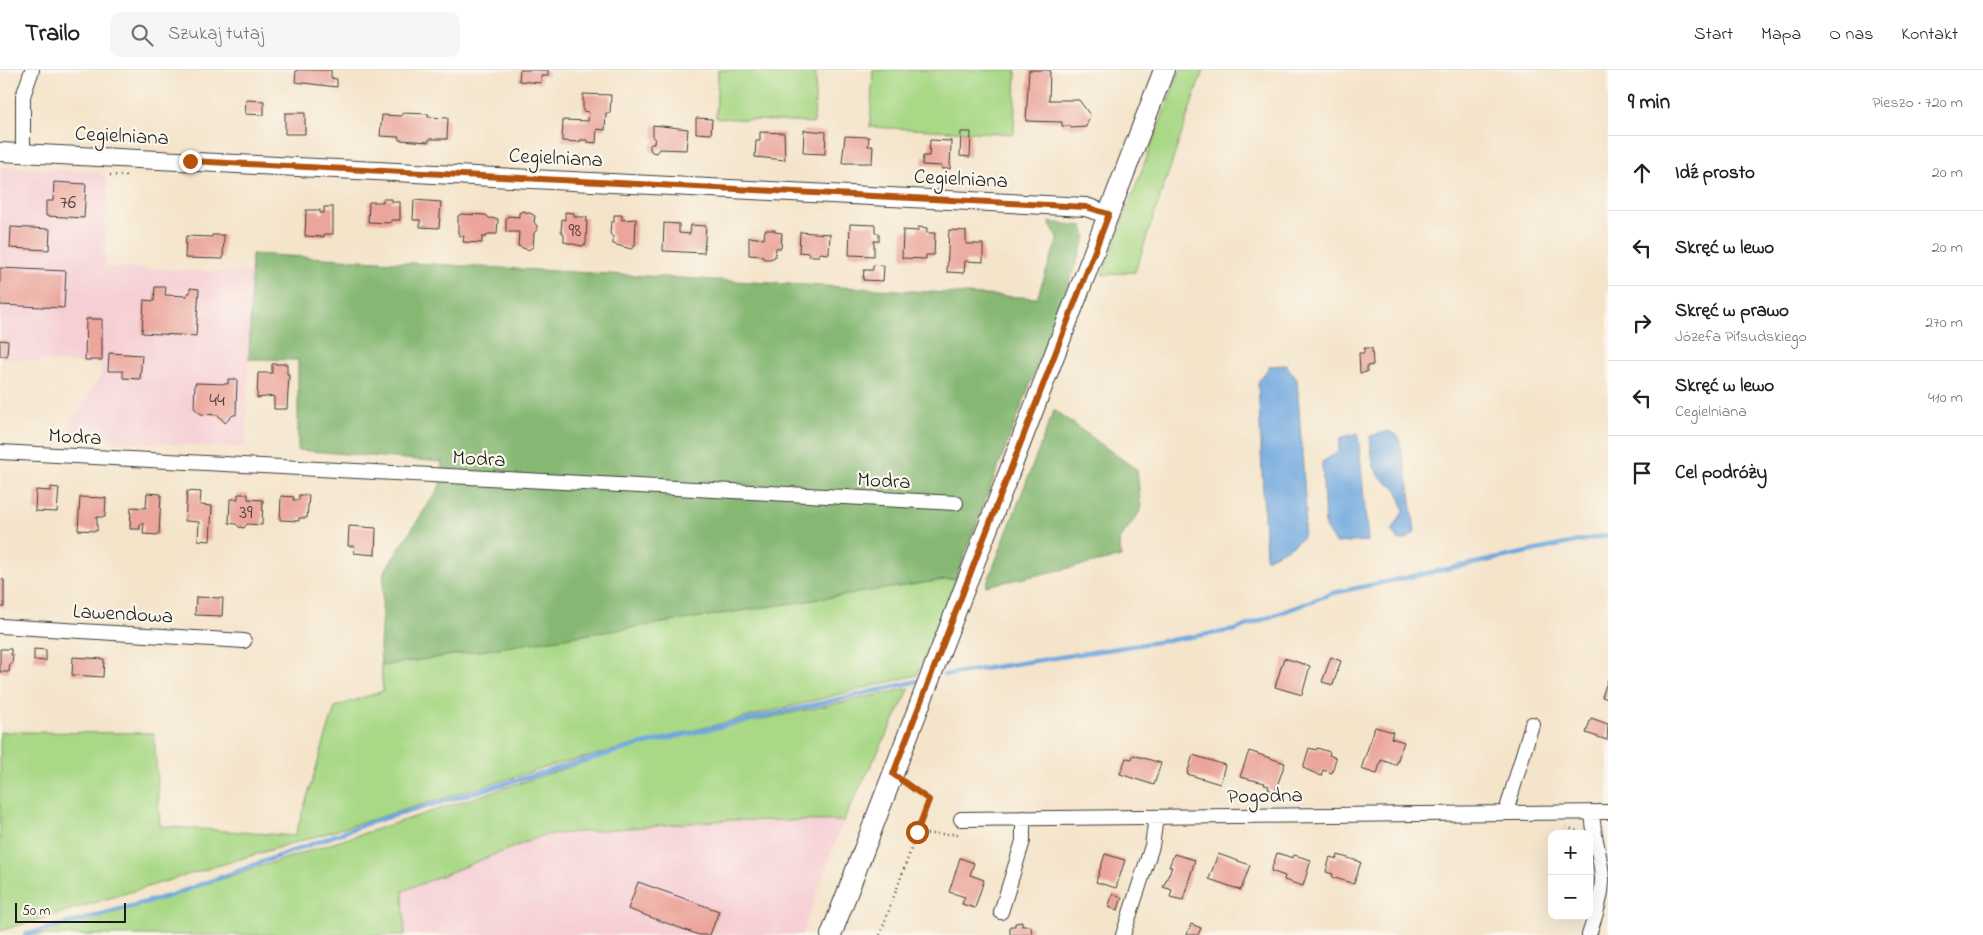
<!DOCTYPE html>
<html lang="pl">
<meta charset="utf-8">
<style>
:root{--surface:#fff;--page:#f6f6f6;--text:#202124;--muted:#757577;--line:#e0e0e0}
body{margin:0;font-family:"Indie Flower",sans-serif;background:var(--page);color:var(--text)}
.controls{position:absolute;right:15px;bottom:15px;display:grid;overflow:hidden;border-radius:10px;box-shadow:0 5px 20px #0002}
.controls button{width:45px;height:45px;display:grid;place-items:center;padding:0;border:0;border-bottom:1px solid var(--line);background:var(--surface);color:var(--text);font:25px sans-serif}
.scale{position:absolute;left:15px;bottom:12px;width:111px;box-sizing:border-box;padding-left:5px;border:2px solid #1c1c1c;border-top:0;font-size:14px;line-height:18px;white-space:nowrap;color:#1c1c1c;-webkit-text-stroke:4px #fbf7ec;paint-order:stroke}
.stop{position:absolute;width:15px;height:15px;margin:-11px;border:4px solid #b45309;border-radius:50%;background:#fff}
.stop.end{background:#b45309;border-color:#fff;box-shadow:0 1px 5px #0008}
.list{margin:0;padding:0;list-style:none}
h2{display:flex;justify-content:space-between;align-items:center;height:65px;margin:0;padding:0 20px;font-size:21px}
h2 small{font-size:16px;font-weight:400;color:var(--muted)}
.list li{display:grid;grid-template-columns:32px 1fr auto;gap:15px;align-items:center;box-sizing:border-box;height:75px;padding:0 20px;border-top:1px solid var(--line)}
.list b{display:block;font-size:19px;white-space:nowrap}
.list p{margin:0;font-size:16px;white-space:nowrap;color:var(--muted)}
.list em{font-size:16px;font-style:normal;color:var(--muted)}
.icon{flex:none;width:28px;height:28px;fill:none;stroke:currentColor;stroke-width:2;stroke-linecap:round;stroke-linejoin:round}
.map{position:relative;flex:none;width:1608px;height:865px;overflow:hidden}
header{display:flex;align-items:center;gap:30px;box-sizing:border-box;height:70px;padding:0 25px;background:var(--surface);border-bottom:1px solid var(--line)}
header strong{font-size:24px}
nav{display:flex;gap:28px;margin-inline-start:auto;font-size:18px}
.search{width:350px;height:45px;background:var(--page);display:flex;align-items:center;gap:12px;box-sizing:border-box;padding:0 18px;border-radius:10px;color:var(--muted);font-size:19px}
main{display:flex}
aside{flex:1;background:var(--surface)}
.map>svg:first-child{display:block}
</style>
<header>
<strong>Trailo</strong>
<div class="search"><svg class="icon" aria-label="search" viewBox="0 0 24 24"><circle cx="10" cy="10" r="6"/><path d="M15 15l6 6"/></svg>Szukaj tutaj</div>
<nav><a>Start</a><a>Mapa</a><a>O nas</a><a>Kontakt</a></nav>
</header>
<main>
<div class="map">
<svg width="1608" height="865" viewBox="0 0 1608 865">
<rect width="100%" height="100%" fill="#fbf7ec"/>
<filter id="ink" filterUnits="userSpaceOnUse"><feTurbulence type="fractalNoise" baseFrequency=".02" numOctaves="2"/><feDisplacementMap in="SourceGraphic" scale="10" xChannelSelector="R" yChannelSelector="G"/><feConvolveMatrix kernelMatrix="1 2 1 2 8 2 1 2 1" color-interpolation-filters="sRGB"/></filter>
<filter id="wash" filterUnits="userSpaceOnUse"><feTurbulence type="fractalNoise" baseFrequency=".0096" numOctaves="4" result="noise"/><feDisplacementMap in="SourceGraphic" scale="20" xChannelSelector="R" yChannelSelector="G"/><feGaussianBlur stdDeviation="1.12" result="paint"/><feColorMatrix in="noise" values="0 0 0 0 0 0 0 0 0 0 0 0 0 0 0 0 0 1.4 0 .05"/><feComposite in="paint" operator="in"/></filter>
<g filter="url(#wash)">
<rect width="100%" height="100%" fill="#f4e4ca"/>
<path fill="#f6cfd5" d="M 0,96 L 101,102 L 108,113 L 105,197 L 251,203 L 246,378 L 61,368 L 101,305 L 102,294 L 0,289 Z
M 728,750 L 843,751 L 802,865 L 405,865 L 403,821 L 544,765 Z"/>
<path fill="#a9d886" stroke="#627a51" d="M 718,0 L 816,0 L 814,53 L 716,48 Z
M 873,0 L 1016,0 L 1014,64 L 870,57 Z
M 1180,0 L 1203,0 L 1135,202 L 1102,205 Z
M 956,508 L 917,605 L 554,695 L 0,861 L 0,662 L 154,663 L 160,756 L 295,766 L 335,637 L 383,621 L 381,596 Z
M 910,618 L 843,751 L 728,750 L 544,765 L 403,821 L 405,865 L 25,865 L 169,826 L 635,676 Z"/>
<path fill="#86b873" stroke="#516a48" d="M 1049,152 L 1083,156 L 1086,167 L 956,508 L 381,596 L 380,575 L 384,502 L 440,416 L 442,392 L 298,380 L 298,290 L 249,289 L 252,184 L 1037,228 L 1058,168 Z
M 1054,340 L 1137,400 L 1141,440 L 1119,470 L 1121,487 L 986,516 Z"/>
<path fill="#70a8df" stroke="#46627e" d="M 1286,295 L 1297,309 L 1306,442 L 1303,467 L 1292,476 L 1266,489 L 1258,312 L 1270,296 Z
M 1389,361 L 1399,367 L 1410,423 L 1415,462 L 1408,469 L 1398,471 L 1392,461 L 1404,440 L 1397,419 C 1370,404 1373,394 1370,366 Z
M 1358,363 L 1368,471 L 1335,473 L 1325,457 L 1322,392 L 1338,382 L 1340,368 Z"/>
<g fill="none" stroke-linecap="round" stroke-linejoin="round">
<path stroke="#70a8df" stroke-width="4.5" d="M 944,605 L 1235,560 L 1333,523 L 1608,465
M 25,865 L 169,826 L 372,752 L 635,676 L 918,611"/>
</g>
<g id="blocks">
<path fill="#eba59b" d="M 296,0 L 331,0 L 331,8 L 337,9 L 337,17 L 295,12 Z
M 520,0 L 548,0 L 548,6 L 541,6 L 541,13 L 519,11 Z
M 1029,0 L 1050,0 L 1049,30 L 1079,30 L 1090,45 L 1086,57 L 1071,58 L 1071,56 L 1062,56 L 1062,52 L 1026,51 Z
M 583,24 L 611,25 L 610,43 L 606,43 L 605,60 L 597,59 L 596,73 L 587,72 L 587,70 L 580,70 L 580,72 L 562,71 L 563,50 L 588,51 L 589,42 L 583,41 Z
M 246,30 L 264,31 L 264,45 L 245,44 Z
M 285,43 L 305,43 L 305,64 L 285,64 Z
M 402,43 L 429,44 L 428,47 L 448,48 L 447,69 L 429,69 L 429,72 L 399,70 L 399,67 L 380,66 L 382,45 L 402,46 Z
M 696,48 L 712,49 L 711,64 L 696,63 Z
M 653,55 L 688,59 L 686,80 L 659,79 L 656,83 L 652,82 L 650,79 L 650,75 L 654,73 L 655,68 L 653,68 Z
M 804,60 L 826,62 L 825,84 L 803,83 Z
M 760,62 L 784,63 L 785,90 L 755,87 L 756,71 L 760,71 Z
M 961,62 L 971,62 L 970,87 L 960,86 Z
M 845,66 L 869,67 L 868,76 L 873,76 L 872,93 L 842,93 Z
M 930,70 L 951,71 L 950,99 L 942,99 L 942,96 L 922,95 L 923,86 L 929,86 Z
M 54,112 L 86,114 L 84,148 L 46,146 L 46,131 L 53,131 Z
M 383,129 L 392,129 L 392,132 L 400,132 L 400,150 L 391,150 L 391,153 L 368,152 L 369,132 L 383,132 Z
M 414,130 L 441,132 L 439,158 L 420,157 L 420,150 L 413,150 Z
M 324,137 L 333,137 L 333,164 L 324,164 L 324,167 L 305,166 L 306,140 L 320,140 L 320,143 L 324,143 Z
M 523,141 L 532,144 L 535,146 L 534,152 L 537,156 L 537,160 L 534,163 L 533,177 L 528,180 L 518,176 L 519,162 L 506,162 L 506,149 L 508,146 L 519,147 L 519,143 Z
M 565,142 L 574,143 L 574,147 L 587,147 L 586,174 L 582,176 L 564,172 L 564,165 L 561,161 L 562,149 L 565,150 Z
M 461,144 L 486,145 L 489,148 L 498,149 L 497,164 L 488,164 L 486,167 L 482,167 L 482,173 L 463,172 L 464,166 L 460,166 L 458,163 L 458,146 Z
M 614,145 L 622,145 L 622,150 L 636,149 L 635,176 L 631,179 L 613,174 L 613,167 L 610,164 L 611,152 L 614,152 Z
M 664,153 L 679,154 L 679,163 L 690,164 L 691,155 L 706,156 L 704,183 L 663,181 Z
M 850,154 L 875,155 L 875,163 L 879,163 L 879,171 L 874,171 L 874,186 L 849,185 Z
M 11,157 L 50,159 L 49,180 L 10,178 Z
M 918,157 L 927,158 L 927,163 L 935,163 L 934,185 L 926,185 L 926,189 L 902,188 L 903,160 L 918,161 Z
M 765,160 L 775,160 L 775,162 L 782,163 L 781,178 L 776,178 L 775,187 L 770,189 L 764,189 L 762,186 L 749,185 L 749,167 L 764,169 Z
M 949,160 L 966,161 L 966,174 L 983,174 L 983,192 L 965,191 L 964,203 L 947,202 Z
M 800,162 L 830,164 L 829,184 L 819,183 L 819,186 L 809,186 L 809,183 L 799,182 Z
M 212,165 L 224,165 L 223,189 L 185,188 L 186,166 L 212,167 Z
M 873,195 L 884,196 L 883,211 L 863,210 L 864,200 L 873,200 Z
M 0,198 L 66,201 L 64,238 L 0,235 Z
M 155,217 L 166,217 L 165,225 L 187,226 L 187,223 L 190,223 L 190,218 L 199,219 L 196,266 L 142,263 L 144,230 L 154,231 Z
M 86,249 L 102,249 L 102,290 L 85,290 Z
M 0,270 L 8,271 L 7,286 L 0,286 Z
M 1364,278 L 1372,278 L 1373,295 L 1367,296 L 1367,302 L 1360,303 L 1359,283 L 1364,283 Z
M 109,283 L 142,285 L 140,309 L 123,308 L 123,301 L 108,301 Z
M 272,294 L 287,294 L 287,304 L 289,304 L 287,339 L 274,339 L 274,326 L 257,328 L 258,303 L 272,303 Z
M 228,309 L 237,309 L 236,345 L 233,345 L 225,353 L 218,345 L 201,344 L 194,338 L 195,313 L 228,314 Z
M 51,417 L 59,418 L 57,442 L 35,441 L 36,420 L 51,421 Z
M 187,421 L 201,422 L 200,435 L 212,436 L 210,471 L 198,470 L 199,452 L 185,451 Z
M 147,423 L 161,424 L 159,465 L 143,464 L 144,454 L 140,454 L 140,459 L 130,459 L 131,437 L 146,438 Z
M 238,424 L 248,424 L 248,429 L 263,430 L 262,455 L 247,454 L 244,458 L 239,457 L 236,454 L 229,453 L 230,429 L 238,429 Z
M 299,425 L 309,425 L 307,448 L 299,448 L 299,451 L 280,450 L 281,426 L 294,427 L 293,430 L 299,430 Z
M 80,427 L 106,428 L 105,447 L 97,447 L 97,461 L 78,460 Z
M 349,456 L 376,458 L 375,485 L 354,483 L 355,476 L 348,476 Z
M 0,509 L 4,510 L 4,537 L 0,537 Z
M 196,527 L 223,528 L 222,546 L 195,545 Z
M 0,579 L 11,579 L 11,585 L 13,585 L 12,594 L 10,594 L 9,602 L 0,602 Z
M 34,579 L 46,580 L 46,591 L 34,590 Z
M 73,587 L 104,589 L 103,607 L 72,605 Z
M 1331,587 L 1341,591 L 1333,615 L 1322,612 Z
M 1284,588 L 1310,596 L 1302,625 L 1275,617 Z
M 1608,609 L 1608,629 L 1602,627 Z
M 1591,648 L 1608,654 L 1607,670 L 1586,663 Z
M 1375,657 L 1393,662 L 1391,668 L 1404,672 L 1396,695 L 1381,690 L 1377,704 L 1361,699 Z
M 1309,678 L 1316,680 L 1317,678 L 1330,682 L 1329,685 L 1336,688 L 1332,703 L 1323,700 L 1321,706 L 1303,698 Z
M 1249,681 L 1285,693 L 1275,722 L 1268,719 L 1269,716 L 1264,715 L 1265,713 L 1240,707 Z
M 1133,685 L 1161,693 L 1154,715 L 1120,704 L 1126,688 L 1132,689 Z
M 1193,685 L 1225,695 L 1220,714 L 1187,704 Z
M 1277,783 L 1293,788 L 1294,785 L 1311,790 L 1303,816 L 1284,810 L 1285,806 L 1271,801 Z
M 1105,784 L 1125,790 L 1116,818 L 1096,812 Z
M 1174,784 L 1195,790 L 1183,830 L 1170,827 L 1172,820 L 1163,817 L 1172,797 L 1169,797 Z
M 1218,784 L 1250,795 L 1241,820 L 1209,809 Z
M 1338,785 L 1361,792 L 1354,814 L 1332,807 L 1333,804 L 1326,802 L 1330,787 L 1337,789 Z
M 960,788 L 974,793 L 970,805 L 984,810 L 975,838 L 962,834 L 965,827 L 949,822 Z
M 638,812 L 719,841 L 710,865 L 699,865 L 628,839 Z
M 1113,824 L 1122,827 L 1118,840 L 1108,837 Z
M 1022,852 L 1022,856 L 1031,856 L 1032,865 L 1010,865 L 1010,856 L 1015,856 L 1015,853 Z
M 1191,854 L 1201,858 L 1198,865 L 1187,865 Z"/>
</g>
</g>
<g filter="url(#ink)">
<use href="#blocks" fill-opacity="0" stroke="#3c3a36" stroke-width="1"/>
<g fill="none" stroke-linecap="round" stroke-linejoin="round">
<g stroke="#3c3a36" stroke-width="16">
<path id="minor" d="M 23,83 L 23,26 L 32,0
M 0,382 L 956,433
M 0,556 L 244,571
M 1506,742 L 1532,654
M 961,749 L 1608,742
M 1001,842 L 1023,771 L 1023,748
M 1123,865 L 1152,776 L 1156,747
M 1589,865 C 1595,846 1602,828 1602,808 C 1601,786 1593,765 1592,742"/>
</g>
<g stroke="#3c3a36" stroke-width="20">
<path id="tertiary" d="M 0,82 L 1086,137 L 1109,145"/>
</g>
<g stroke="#3c3a36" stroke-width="22">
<path id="secondary" d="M 831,865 L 1164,0"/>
</g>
<path stroke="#3c3a36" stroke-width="2.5" stroke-dasharray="1 4" stroke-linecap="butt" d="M 110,105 L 129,106
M 1566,757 L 1580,762
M 917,762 L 924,764 L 959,764
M 880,865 L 929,730 L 907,714"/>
<use href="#minor" stroke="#fff" stroke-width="14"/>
<use href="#tertiary" stroke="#fff" stroke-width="18"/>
<use href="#secondary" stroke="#fff" stroke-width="20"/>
</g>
</g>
<g fill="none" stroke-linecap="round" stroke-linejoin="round" filter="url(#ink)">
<path stroke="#b45309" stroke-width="6" d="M 190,91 L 1086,137 L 1109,144 L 893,704 L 929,730 L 917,762"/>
</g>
<g text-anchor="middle" stroke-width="4.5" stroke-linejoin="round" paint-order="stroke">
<g font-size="19" fill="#503e3c">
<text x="68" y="138">76</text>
<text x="575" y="166">98</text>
<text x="217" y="336">44</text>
<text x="246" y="448">39</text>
</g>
<g font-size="21" fill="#1c1c1c" stroke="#fbf7ec">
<text transform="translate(122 65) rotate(3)" y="7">Cegielniana</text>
<text transform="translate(556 87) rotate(3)" y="7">Cegielniana</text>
<text transform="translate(961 108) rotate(3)" y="7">Cegielniana</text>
<text transform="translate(75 366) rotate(3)" y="7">Modra</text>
<text transform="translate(479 388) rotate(3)" y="7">Modra</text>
<text transform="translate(884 410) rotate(3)" y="7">Modra</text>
<text transform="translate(123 543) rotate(3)" y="7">Lawendowa</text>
<text transform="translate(1265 725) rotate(-1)" y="7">Pogodna</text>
</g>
</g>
</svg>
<div class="controls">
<button>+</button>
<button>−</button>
</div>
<div class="scale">50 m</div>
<div class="stop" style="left:917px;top:762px"></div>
<div class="stop end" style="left:190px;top:91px"></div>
</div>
<aside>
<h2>9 min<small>Pieszo · 720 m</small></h2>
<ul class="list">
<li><svg class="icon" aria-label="ahead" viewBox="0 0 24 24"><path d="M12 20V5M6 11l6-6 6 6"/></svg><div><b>Idź prosto</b></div><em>20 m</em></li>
<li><svg class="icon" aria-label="left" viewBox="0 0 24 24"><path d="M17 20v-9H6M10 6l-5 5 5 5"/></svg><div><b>Skręć w lewo</b></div><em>20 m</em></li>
<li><svg class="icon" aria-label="right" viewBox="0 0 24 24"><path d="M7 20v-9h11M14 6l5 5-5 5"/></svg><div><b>Skręć w prawo</b><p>Józefa Piłsudskiego</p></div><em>270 m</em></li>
<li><svg class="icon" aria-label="left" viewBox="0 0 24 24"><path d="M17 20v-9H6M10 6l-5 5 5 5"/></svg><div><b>Skręć w lewo</b><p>Cegielniana</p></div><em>410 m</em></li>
<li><svg class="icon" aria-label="arrive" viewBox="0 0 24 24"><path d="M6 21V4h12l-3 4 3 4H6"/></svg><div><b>Cel podróży</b></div></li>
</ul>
</aside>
</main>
